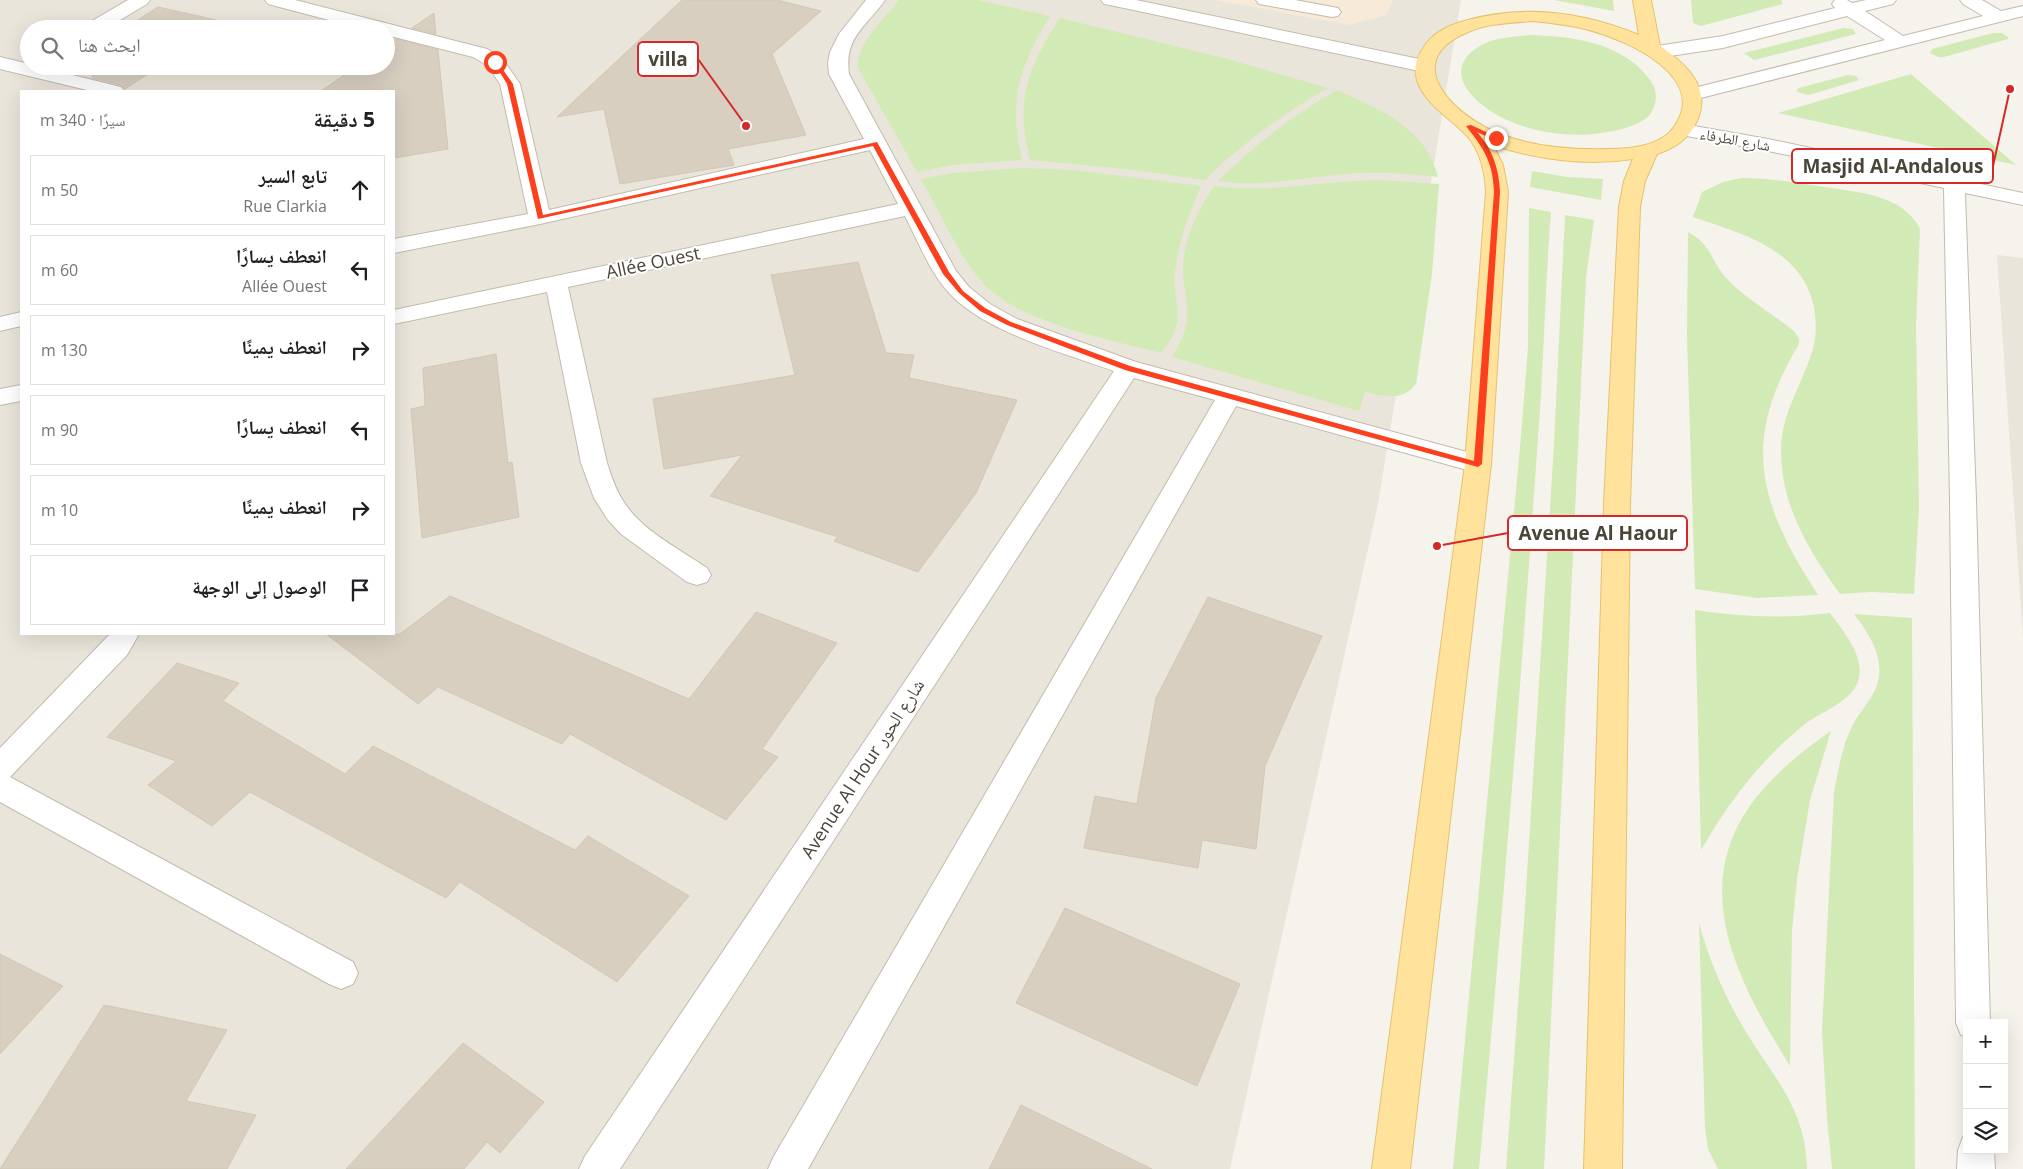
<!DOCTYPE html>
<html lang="ar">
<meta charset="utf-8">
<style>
:root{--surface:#fff;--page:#f6f6f6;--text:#202124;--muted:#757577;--line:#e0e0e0}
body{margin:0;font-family:"Open Sans","Noto Naskh Arabic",sans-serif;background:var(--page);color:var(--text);direction:rtl}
.controls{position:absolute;right:15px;bottom:15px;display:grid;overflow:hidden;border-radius:0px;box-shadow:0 5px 20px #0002}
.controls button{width:45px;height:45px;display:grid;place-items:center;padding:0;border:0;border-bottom:1px solid var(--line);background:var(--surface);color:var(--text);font:25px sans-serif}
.stop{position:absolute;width:15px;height:15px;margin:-11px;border:4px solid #fc3f1d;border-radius:50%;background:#fff}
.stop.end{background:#fc3f1d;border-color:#fff;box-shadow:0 1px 5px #0008}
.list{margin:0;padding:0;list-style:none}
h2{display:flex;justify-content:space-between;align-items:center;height:65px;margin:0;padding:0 20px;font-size:21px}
h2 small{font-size:16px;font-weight:400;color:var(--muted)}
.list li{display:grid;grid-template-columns:32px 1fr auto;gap:15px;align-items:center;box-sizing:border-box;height:70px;margin:0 10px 10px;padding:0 10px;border:1px solid var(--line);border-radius:0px}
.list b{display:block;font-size:19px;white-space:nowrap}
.list p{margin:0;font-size:16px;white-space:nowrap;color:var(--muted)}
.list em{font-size:16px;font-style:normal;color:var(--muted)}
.icon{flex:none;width:28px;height:28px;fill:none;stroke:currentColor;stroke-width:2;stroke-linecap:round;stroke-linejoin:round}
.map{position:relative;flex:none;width:2023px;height:1169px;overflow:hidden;direction:ltr}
.search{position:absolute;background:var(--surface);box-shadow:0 5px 20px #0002;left:20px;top:20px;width:375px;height:55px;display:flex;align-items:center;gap:12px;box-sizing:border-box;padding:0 18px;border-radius:28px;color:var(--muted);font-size:19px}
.panel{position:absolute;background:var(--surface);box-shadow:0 5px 20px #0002;left:20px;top:90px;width:375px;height:545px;border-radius:0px;direction:rtl}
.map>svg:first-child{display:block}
</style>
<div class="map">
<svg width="2023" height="1169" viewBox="0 0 2023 1169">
<rect width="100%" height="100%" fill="#f6f3ec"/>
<path fill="#eae5da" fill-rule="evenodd" d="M 0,0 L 1461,0 L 1378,504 L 1230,1169 L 0,1169 ZM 29,29 L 386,29 L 386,66 L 29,66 ZM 21,91 L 394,91 L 394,634 L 21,634 Z
M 1997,255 L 2023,258 L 2023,638 Z"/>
<path fill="#f7ead8" d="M 1215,0 L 1393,0 L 1386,15 L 1350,25 Z"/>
<path fill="#d2eab5" d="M 899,0 L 978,0 L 1050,16 C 1019,68 1008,99 1022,160 L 953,165 L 917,172 L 858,68 C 856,44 884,19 899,0 Z
M 1554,0 L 1613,0 L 1614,11 Z
M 1691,0 L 1781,0 L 1783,4 L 1701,26 L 1693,23 Z
M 1060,18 L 1224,58 L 1328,88 C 1283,114 1242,143 1205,180 L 1127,169 L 1030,160 C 1015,101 1027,68 1060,18 Z
M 1843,28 L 1853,29 L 1856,34 L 1754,60 L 1744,53 Z
M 1993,33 L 2002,33 L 2008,37 L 2008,39 L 1944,57 L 1938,57 L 1930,53 L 1932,49 Z
M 1530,35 C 1570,36 1620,42 1647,76 C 1657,88 1659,99 1651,113 C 1644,123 1629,127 1618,130 C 1582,139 1540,135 1507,120 C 1478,107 1438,73 1478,47 C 1493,37 1513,37 1530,35 Z
M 1911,74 L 2016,165 L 1778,113 Z
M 1848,75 L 1856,76 L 1859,80 L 1809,95 L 1797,92 L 1797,90 L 1799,88 Z
M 1337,90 C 1379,109 1427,128 1438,177 C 1404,173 1370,171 1336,175 C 1293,179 1261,187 1218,181 C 1255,144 1291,117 1337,90 Z
M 1021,168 L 1073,170 L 1201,186 C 1192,208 1182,231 1178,255 C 1176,265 1173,279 1175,289 C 1179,319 1181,329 1161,353 C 1109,339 1018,323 982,282 C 957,253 940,212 921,179 L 954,173 Z
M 1532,171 L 1567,177 L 1603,179 L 1601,200 L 1530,187 Z
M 1742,178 C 1768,178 1793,182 1818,186 C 1853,192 1903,193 1920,229 L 1916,325 L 1919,507 L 1914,594 L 1871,592 L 1840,594 C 1809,551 1782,507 1781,453 C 1780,417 1800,388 1811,355 C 1817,339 1817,320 1813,303 C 1799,248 1740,233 1693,217 L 1702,192 L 1723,182 Z
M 1380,180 L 1439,184 L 1432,274 L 1416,384 C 1402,402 1384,396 1365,392 L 1359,411 L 1172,357 C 1182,341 1189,325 1187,306 C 1186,293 1183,281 1183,268 C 1184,237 1198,210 1214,186 C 1269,193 1324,181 1380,180 Z
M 1529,208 L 1551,212 C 1545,287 1544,363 1538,438 C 1521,682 1502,926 1479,1169 L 1453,1169 L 1521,436 L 1528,347 Z
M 1565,215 L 1594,220 L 1586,278 L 1544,1169 L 1506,1169 L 1524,922 L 1554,444 Z
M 1688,232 C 1712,244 1711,263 1729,281 C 1748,300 1773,314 1794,331 L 1799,339 L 1799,344 C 1740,442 1759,504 1818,595 L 1757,598 L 1695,589 L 1687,337 Z
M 1695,610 C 1741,617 1784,619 1830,613 C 1842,630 1864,654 1859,678 C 1854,701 1822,711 1805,724 C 1761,759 1729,802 1701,850 Z
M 1854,614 L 1912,618 L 1915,1169 L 1832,1169 L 1827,1119 L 1822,1031 L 1834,792 C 1838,772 1841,752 1849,733 C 1855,717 1868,705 1875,690 C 1888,662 1870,635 1854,614 Z
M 1831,731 L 1810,800 L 1797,879 L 1792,931 L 1790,1066 C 1734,976 1682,876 1767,785 C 1786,764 1808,747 1831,731 Z
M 1699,923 C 1711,965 1724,995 1746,1032 C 1775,1079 1806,1110 1807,1169 L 1718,1169 L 1708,1149 L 1705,1127 Z"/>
<path fill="#d8cfc1" stroke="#d3c7b4" d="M 682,0 L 777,0 L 821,11 L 772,54 L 806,135 L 728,149 L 734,165 L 620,184 L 604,109 L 557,117 Z
M 158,7 L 225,22 L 216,29 L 124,29 Z
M 434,13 L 436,34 L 412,28 Z
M 396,39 L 438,50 L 448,149 L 394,158 L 394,91 L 321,91 L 357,66 L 386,66 L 386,46 Z
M 91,66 L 160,66 L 125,89 L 121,85 L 93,78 Z
M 858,262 L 886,353 L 914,355 L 909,378 L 1017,400 L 976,493 L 918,572 L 834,541 L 838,537 L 710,496 L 742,455 L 664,469 L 653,399 L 795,375 L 771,275 Z
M 496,354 L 508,463 L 512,462 L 519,517 L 422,538 L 411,409 L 425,406 L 423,368 Z
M 450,596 L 689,699 L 756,612 L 837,643 L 762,749 L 778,757 L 726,820 L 570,734 L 562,744 L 438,687 L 418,704 L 326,634 L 400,634 Z
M 1208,597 L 1322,636 L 1265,766 L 1256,849 L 1202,840 L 1198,868 L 1084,848 L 1095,796 L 1137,804 L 1156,698 Z
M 177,663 L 239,683 L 223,701 L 345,774 L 373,746 L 575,850 L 588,836 L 689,896 L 617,982 L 460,882 L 446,898 L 250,792 L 212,826 L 148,785 L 176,761 L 107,737 Z
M 1065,908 L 1240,984 L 1197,1086 L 1016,1003 Z
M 0,954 L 63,986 L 0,1054 Z
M 104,1005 L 227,1030 L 186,1101 L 256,1115 L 227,1169 L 0,1169 Z
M 463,1043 L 544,1102 L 500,1153 L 487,1142 L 464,1169 L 346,1169 Z
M 1021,1105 L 1152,1169 L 989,1169 Z"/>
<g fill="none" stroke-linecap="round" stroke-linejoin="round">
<g stroke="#c2bbae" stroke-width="2">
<path id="minor" d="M 128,0 L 150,0 L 147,4 L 105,29 L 82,29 L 85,25 Z
M 265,0 L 295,0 L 487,49 L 502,58 L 520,84 L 549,210 L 864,139 L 829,74 L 828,63 L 830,52 L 839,34 L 866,0 L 885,0 C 866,27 844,37 849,74 L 956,271 L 969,287 L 990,304 L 1017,319 L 1136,362 L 1478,455 L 1487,458 L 1491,464 L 1487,470 L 1478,473 L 1236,406 L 808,1169 L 768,1169 L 774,1156 L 1215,400 L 1134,378 L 620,1169 L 579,1169 L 585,1156 L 1114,371 C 1064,353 992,334 954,298 C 931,276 919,243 905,216 L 568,287 L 607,463 C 611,475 615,488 622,499 C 640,530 678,548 707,568 L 711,575 L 707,582 L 697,585 L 687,582 L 621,534 L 608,520 L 594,498 L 581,463 L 547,292 L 394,324 L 394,310 L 898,204 L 870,150 L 540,224 L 394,253 L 394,239 L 528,214 L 500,84 L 488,66 L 473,57 L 386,35 L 386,29 L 363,29 L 268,4 Z
M 1101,0 L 1136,0 L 1424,60 L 1431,62 L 1433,66 L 1431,70 L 1424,72 L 1110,5 L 1104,4 Z
M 1256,0 L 1295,0 L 1338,8 L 1341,12 L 1338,16 L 1332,17 L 1265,5 L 1259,4 Z
M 1835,0 L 1847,0 L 1852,3 L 1866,0 L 1896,0 L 1893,4 L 1865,11 L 1903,36 L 1983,16 L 1963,4 L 1960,0 L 1982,0 L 2001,11 L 2023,6 L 2023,16 L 1693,100 L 1686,98 L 1683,94 L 1686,90 L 1885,40 L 1847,16 L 1723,48 L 1657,58 L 1650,56 L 1648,52 L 1650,48 L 1657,46 L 1723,36 L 1835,8 L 1832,4 Z
M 0,57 L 29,64 L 29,66 L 36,66 L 121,87 L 124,91 L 91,91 L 0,69 Z
M 1683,124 L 1768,139 L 2023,193 L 2023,205 L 1965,193 L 1976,500 L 1990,1023 L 1967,1023 L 1967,1037 L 1961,1035 L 1956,1023 L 1950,500 L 1944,188 L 1768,151 L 1676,134 L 1673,130 L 1676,126 Z
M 21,312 L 21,326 L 0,331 L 0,317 Z
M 21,385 L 21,401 L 0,405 L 0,389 Z
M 110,634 L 139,634 L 127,655 L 10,777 L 353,962 L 358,973 L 353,984 L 341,989 L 329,984 L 0,802 L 0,748 Z
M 1967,1135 L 1967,1150 L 1994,1150 L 1995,1169 L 1957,1169 L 1958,1150 L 1963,1137 Z"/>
</g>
<g stroke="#e6c16a" stroke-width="2">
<path id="major" d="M 1633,0 L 1651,0 L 1660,46 C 1686,64 1712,87 1697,121 C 1689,139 1675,148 1657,154 L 1645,181 L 1640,207 L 1630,504 L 1622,1169 L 1584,1169 L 1604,504 L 1619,207 L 1624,181 L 1633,159 C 1587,166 1537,160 1493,145 L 1503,165 L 1508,192 L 1491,464 L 1410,1169 L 1372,1169 L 1465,464 L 1486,192 C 1485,170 1479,145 1461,130 C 1445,115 1427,104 1418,83 C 1413,69 1416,58 1424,47 C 1433,32 1452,24 1468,20 C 1526,4 1585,13 1639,35 ZM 1533,21 C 1552,23 1571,25 1589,30 C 1626,40 1710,76 1674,127 C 1661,146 1630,149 1608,149 C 1569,150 1529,147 1493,131 C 1451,112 1401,61 1466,33 C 1487,23 1511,23 1533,21 Z"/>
</g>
<use href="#minor" fill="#fff" fill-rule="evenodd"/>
<use href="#major" fill="#ffe39c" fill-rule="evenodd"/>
</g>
<path fill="#fc3f1d" d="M 493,61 L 497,61 L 513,84 L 543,215 L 877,142 L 949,272 L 963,291 L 985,308 L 1011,322 L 1130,366 L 1474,461 L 1494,192 C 1493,162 1484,149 1466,126 L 1471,125 L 1499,138 L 1494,140 L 1477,132 C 1493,150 1499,169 1500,192 L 1482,464 L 1478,467 L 1125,370 L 1007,325 L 980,311 L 959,293 L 943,274 L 873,146 L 538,219 L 507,84 Z"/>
<g text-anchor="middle" stroke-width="4" stroke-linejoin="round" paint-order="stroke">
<g font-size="15" fill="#4b4439" stroke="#fff">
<text transform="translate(1735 140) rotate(10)" y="5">شارع الطرفاء</text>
</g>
<g font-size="18" fill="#4b4439" stroke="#fff">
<text transform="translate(653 263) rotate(-12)" y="6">Allée Ouest</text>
<text transform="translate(863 769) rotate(-57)" y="6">Avenue Al Hour شارع الحور</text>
</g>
</g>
<path fill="none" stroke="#d62828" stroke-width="2" d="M746 126L698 59M2010 89L1993 166M1437 546L1508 533"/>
<g fill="#d62828" stroke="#fff" stroke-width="2">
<circle cx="746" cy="126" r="5"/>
<circle cx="2010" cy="89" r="5"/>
<circle cx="1437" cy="546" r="5"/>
</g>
<g fill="#fff" stroke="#d62828" stroke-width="2">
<rect x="638" y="42" width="60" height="34" rx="5"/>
<rect x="1792" y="149" width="201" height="34" rx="5"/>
<rect x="1508" y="516" width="179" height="34" rx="5"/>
</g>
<g font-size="19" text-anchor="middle" font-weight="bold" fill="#4b4439">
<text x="668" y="66">villa</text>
<text x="1893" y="173">Masjid Al-Andalous</text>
<text x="1598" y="540">Avenue Al Haour</text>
</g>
</svg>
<div class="controls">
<button>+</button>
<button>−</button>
<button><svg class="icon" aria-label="layers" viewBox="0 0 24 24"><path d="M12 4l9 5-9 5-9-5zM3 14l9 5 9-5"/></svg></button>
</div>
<div class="stop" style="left:495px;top:62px"></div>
<div class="stop end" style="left:1496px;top:138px"></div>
<div class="search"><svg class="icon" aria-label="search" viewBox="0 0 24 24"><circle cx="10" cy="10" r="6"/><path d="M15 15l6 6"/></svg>ابحث هنا</div>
<section class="panel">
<h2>5 دقيقة<small>سيرًا · 340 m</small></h2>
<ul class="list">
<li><svg class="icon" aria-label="ahead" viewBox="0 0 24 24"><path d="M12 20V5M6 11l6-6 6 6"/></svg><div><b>تابع السير</b><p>Rue Clarkia</p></div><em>50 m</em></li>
<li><svg class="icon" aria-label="left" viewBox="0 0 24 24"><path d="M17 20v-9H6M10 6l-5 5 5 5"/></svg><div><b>انعطف يسارًا</b><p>Allée Ouest</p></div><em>60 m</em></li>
<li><svg class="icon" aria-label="right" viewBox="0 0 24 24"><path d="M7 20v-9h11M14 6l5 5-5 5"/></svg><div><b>انعطف يمينًا</b></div><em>130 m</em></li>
<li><svg class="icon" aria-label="left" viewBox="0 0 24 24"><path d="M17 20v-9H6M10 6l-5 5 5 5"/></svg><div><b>انعطف يسارًا</b></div><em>90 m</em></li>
<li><svg class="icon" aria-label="right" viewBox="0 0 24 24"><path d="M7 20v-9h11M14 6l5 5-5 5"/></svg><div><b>انعطف يمينًا</b></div><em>10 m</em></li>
<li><svg class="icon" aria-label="arrive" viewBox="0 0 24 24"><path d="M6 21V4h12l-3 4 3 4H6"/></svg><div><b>الوصول إلى الوجهة</b></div></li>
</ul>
</section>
</div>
